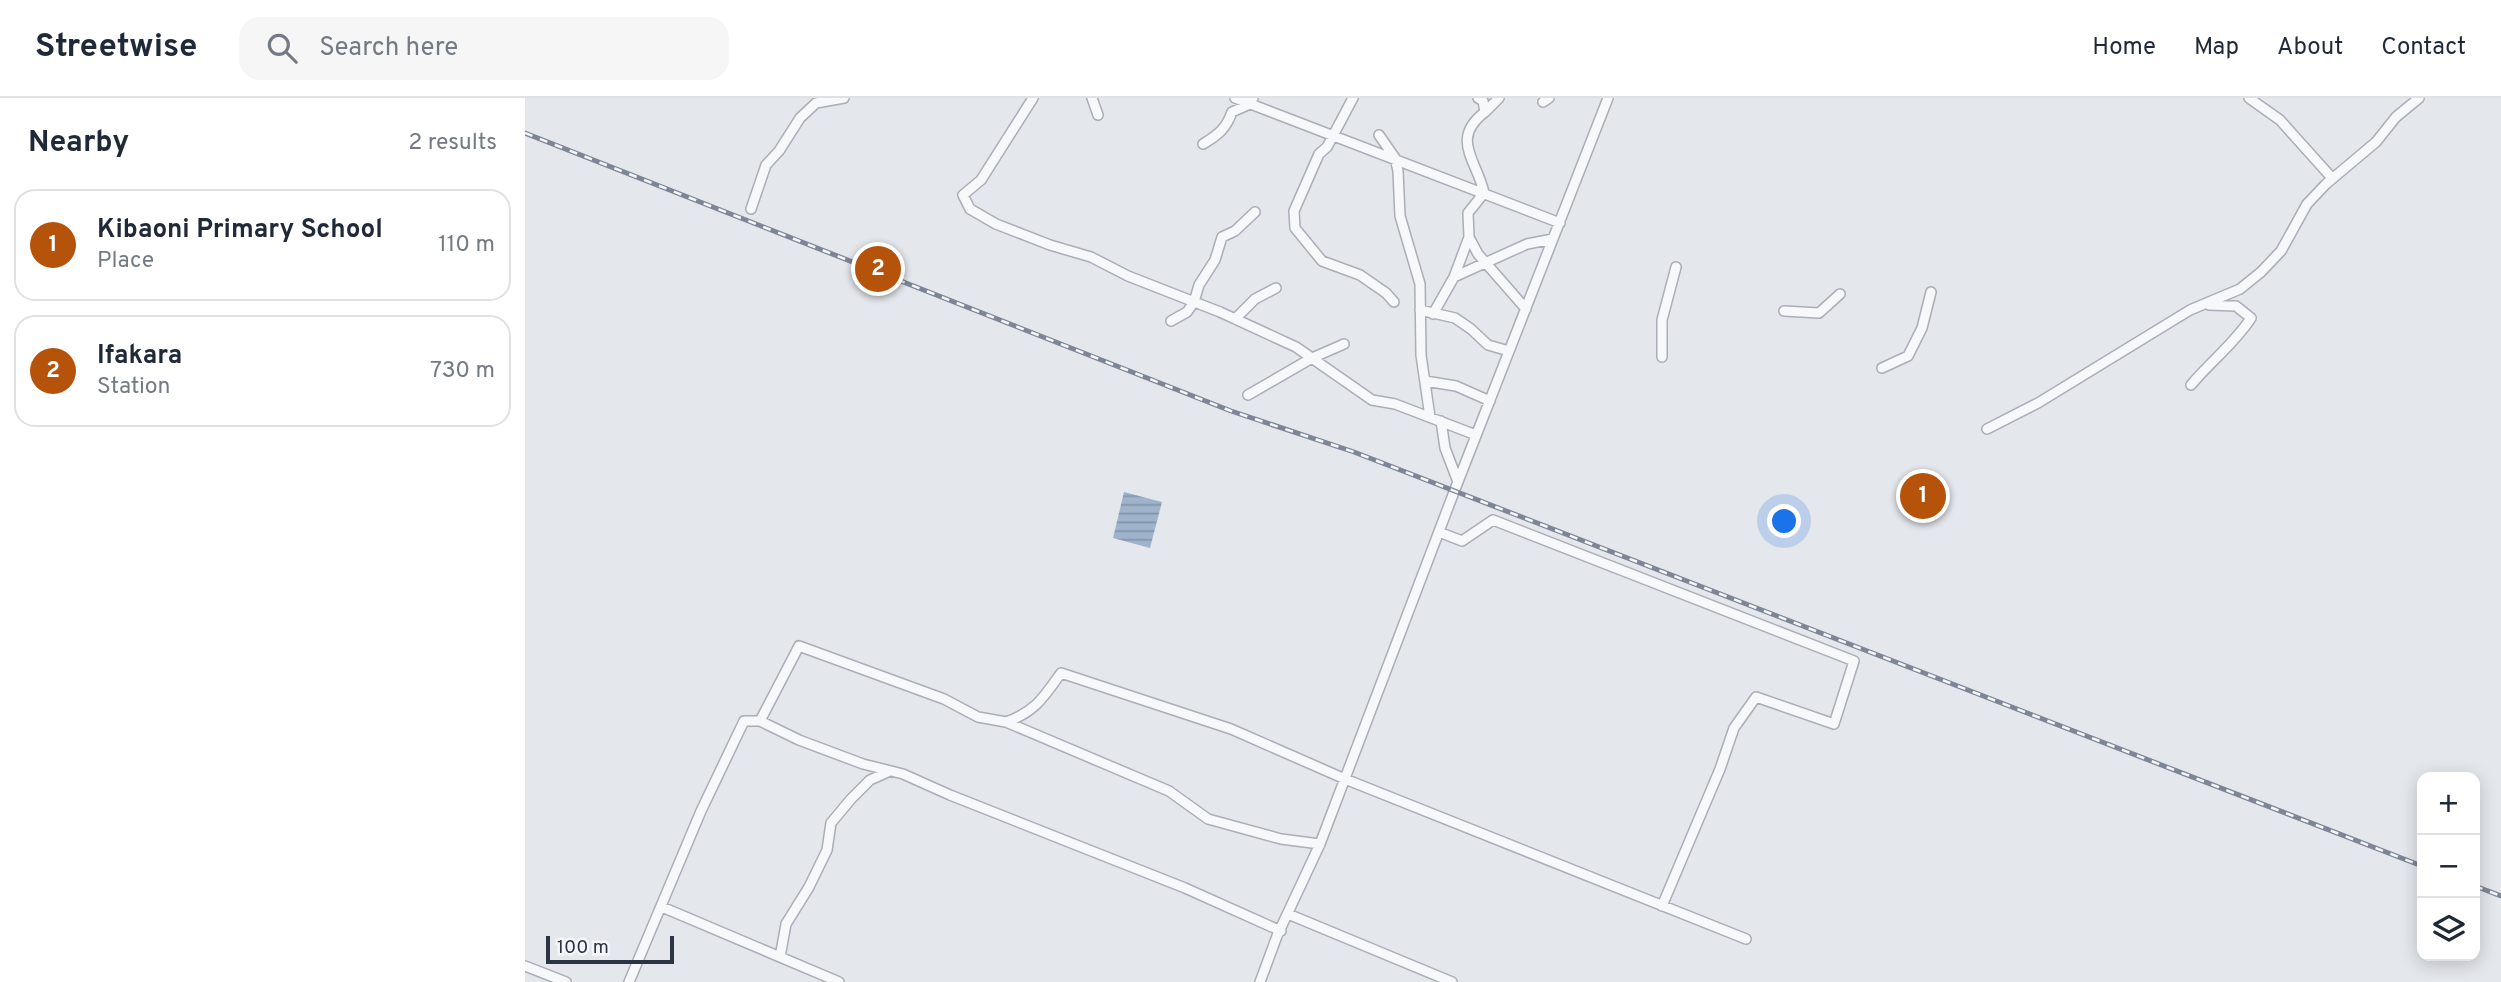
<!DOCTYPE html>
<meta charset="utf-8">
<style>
:root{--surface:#fff;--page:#f6f6f7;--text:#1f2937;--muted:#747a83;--line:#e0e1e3;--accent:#b45309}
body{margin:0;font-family:Overpass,sans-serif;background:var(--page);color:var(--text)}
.controls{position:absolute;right:21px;bottom:21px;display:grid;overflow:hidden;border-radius:14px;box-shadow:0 4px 18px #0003}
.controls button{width:63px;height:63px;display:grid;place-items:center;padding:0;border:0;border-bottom:2px solid var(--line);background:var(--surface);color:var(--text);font:35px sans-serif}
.scale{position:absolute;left:21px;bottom:18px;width:128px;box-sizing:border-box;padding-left:7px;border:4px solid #2b3445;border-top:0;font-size:19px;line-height:24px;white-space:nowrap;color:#2b3445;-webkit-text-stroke:5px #f4f6f9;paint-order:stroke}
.you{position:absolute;left:1260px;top:424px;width:24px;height:24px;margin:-18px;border:5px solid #fff;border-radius:50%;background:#1a73e8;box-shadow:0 0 0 10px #1a73e833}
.badge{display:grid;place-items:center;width:46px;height:46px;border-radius:50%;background:var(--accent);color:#fff;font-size:23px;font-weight:700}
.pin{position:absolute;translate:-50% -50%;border:4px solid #fff;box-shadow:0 2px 7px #0006}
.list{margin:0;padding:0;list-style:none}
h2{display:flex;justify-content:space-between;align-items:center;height:91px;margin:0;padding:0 28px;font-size:30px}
h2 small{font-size:23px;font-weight:400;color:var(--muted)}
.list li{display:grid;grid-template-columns:46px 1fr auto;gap:21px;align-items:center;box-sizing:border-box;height:112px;margin:0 14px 14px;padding:0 14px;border:2px solid var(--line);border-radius:21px}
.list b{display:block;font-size:26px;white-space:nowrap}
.list p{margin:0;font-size:23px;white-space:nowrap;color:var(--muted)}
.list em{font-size:23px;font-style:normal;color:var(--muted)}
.icon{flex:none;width:38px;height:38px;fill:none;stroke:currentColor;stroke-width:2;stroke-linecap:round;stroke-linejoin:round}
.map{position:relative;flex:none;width:1976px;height:884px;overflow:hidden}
header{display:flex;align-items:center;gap:42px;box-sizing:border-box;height:98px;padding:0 35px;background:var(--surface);border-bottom:2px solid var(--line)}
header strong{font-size:33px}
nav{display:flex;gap:38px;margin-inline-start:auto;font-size:24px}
.search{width:490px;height:63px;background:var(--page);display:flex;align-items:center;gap:18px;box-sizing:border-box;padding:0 24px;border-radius:21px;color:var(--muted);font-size:26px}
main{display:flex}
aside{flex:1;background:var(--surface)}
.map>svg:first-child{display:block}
</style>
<header>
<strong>Streetwise</strong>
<div class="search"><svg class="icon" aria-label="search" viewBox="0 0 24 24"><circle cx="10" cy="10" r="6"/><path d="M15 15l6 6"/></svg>Search here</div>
<nav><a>Home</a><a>Map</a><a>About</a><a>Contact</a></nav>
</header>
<main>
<aside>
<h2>Nearby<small>2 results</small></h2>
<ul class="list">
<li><span class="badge">1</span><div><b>Kibaoni Primary School</b><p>Place</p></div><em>110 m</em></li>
<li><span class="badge">2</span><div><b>Ifakara</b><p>Station</p></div><em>730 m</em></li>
</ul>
</aside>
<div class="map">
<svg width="1976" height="884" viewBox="0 0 1976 884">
<defs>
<pattern id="water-rules" width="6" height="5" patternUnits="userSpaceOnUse" patternTransform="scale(1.75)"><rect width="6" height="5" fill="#9fb4cc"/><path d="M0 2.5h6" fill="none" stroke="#8293a7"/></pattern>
</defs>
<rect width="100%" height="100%" fill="#e4e7ec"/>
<path fill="url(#water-rules)" d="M 599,394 L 637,404 L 625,450 L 588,440 Z"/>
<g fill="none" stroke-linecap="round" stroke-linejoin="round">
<g stroke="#a9aeb7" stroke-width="12">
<path id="minor" d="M 508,0 L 456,82 L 438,97 L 445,111 L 471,126 L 525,147 L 566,159 L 603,178 L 695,214 L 771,249 L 847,302 L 870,306 L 951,337
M 567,0 L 573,17
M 710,0 L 1035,125
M 828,0 L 802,49 L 794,56 L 769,113 L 770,130 L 797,163 L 835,177 L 861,195 L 869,204
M 953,0 L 958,3 L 960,14 C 924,41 953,64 959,95 L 943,115 L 944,139 L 953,156 L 1001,211
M 1724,0 L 1755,22 L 1807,80
M 1018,4 L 1024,0
M 960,14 L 974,0
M 854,37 L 870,60 L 873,73 L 875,118 L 895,186 L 896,257 L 905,319
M 678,46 C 693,37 701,31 707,14 L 725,6 L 728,0
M 226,111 L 241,67 L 254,53 L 275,20 L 291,5 L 319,0
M 929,179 L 1002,146 L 1028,141
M 895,212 L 930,220 L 946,231 L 963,247 L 984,253
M 1259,213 L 1294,215 L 1315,196
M 908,216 L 929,179 L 944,139
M 710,221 L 730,201 L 751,190
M 646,223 L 662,214 L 669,204 L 674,187 L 690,162 L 697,139 L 710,133 L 730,114
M 1137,259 L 1137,222 L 1151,169
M 1357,270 L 1383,258 L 1397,230 L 1406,194
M 900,283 L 931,288 L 965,303
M 1666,287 C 1685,264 1710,245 1726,220 L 1711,208 L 1684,207
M 723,297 L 787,260 L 819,246
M 916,323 L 920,350 L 933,384
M 1462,331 L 1513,305 L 1665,212 L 1715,191 L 1736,174 L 1756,153 L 1782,106 L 1801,86 L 1851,44 L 1871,19 L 1894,0
M 914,434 L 937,443 L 968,422 L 1329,563 L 1309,626 L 1231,599 L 1209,630 L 1195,671 L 1137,808
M 235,623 L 274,642 L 338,666 L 378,676 L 425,697 L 660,790 L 756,833
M 481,624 C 510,614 519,599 536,575 L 706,631 L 820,681 L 1221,841
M 137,809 L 314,884
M 763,816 L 927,884
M 255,859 L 261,826 L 284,789 L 302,752 L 306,725 L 326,701 L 345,682 L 365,673
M 0,868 L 41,884
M 104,884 L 176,713 L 219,623 L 235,623 L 274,548 L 419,601 L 453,619 L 481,624 L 644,693 L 683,721 L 756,741 L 795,746
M 735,884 L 752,838 L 795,746 L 929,394 L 1083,0"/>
</g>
<use href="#minor" stroke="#f7f8fa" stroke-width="9"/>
<g stroke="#7d8696" stroke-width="5">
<path id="rail" d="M 0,35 L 706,313 L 829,354 L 1897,768
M 1950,788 L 1976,798"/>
</g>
<use href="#rail" stroke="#f4f6f9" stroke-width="2.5" stroke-dasharray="8" stroke-linecap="butt"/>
</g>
</svg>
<div class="controls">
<button>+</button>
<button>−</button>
<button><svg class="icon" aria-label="layers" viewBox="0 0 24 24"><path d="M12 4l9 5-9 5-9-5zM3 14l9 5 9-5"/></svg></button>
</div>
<div class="scale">100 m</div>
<div class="you"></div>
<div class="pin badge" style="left:1398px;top:398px">1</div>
<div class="pin badge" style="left:353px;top:171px">2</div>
</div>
</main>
